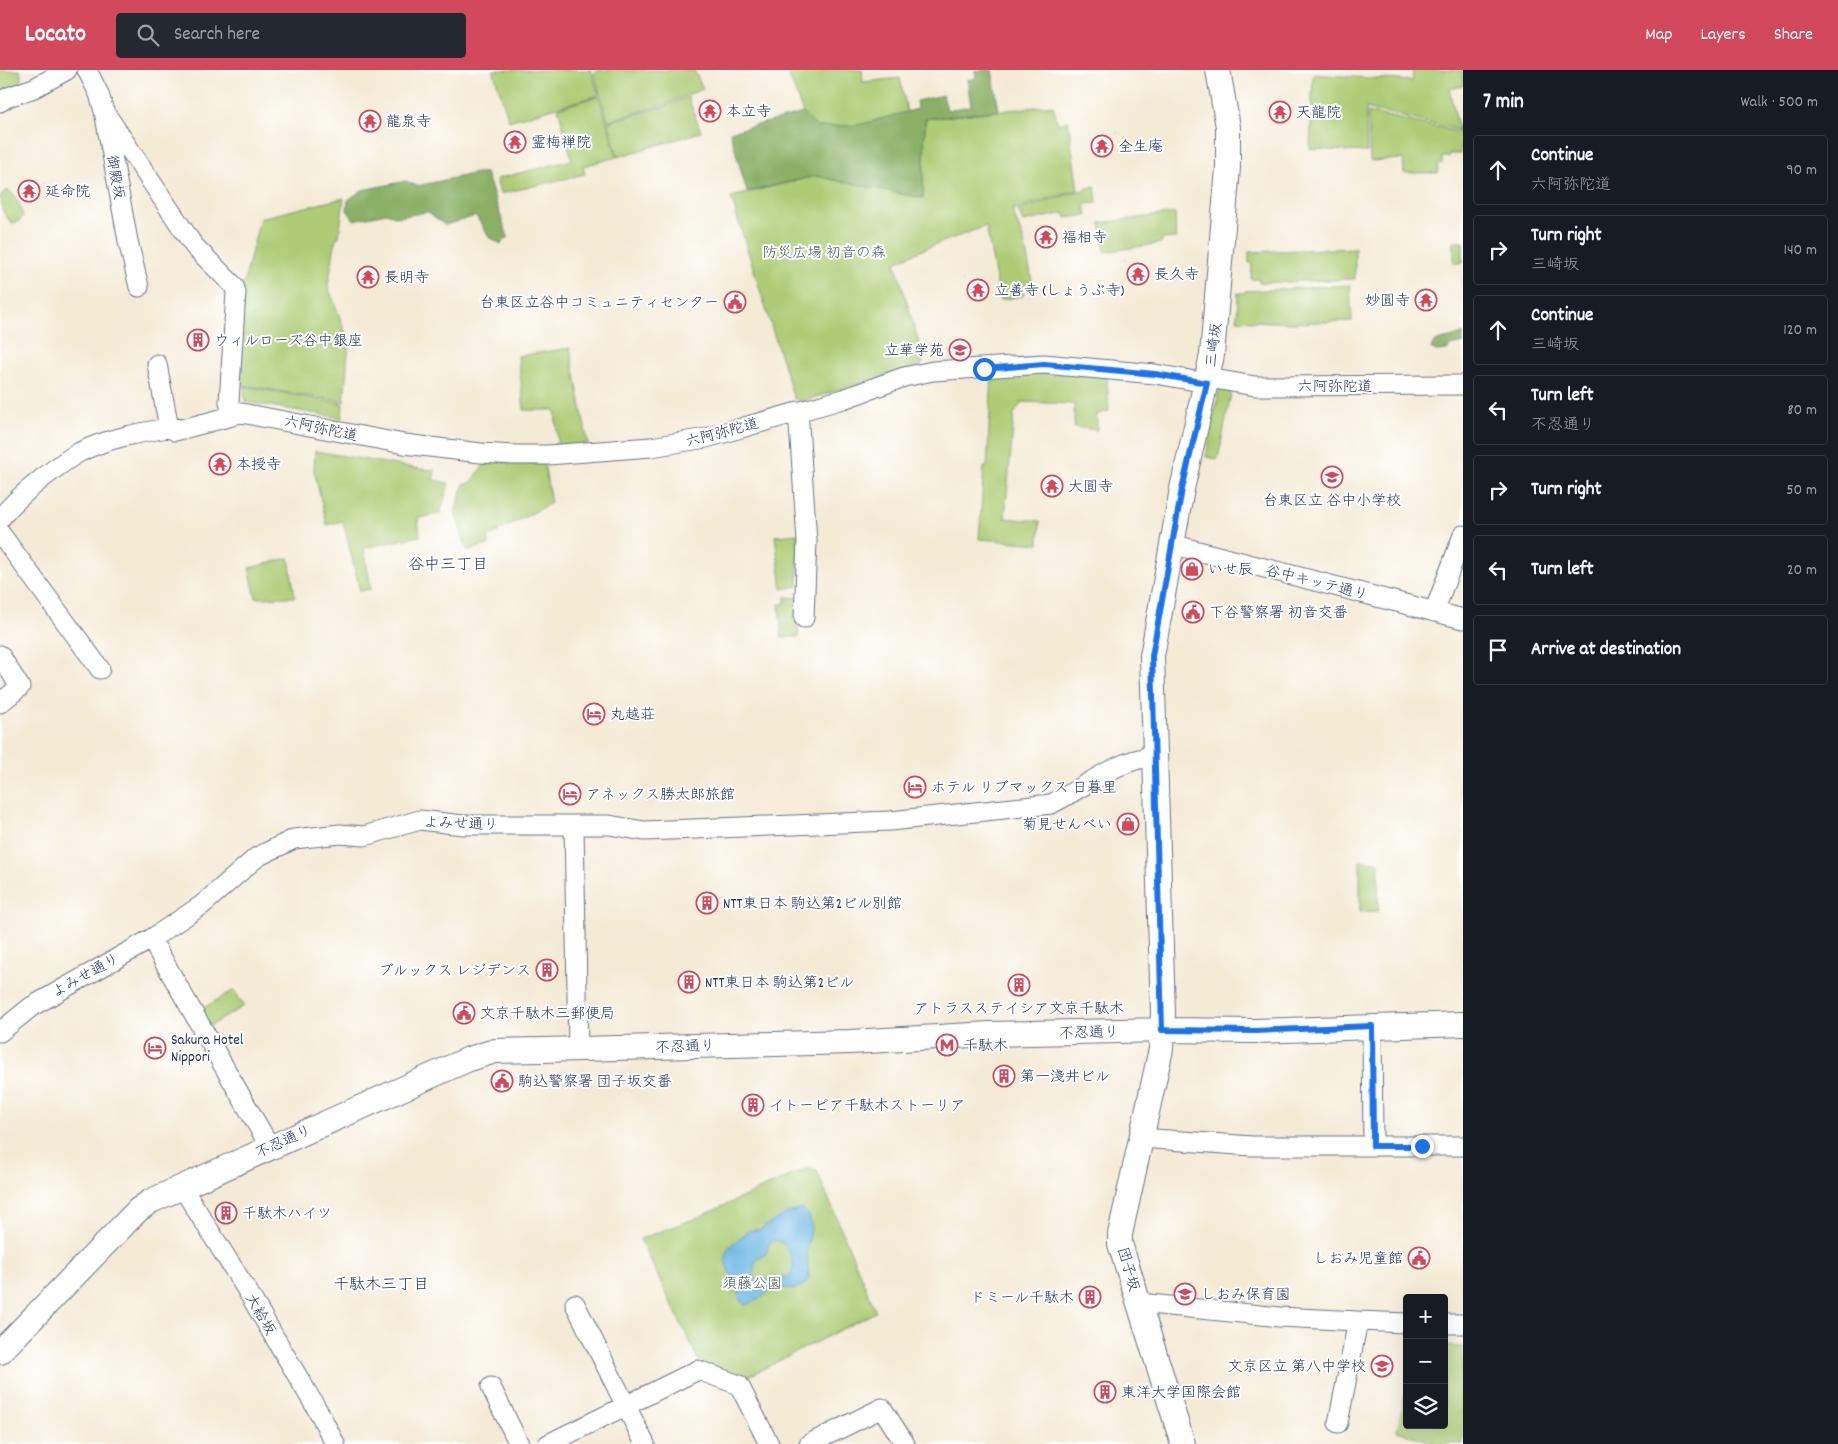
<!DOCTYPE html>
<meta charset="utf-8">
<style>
:root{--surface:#171b24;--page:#242831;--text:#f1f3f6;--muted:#9ea1a6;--line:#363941;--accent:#d1495b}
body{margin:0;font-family:Dekko,"Klee One",sans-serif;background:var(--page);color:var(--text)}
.controls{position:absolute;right:15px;bottom:15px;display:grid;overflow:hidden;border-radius:5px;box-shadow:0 5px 20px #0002}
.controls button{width:45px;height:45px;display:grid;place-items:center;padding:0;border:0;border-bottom:1px solid var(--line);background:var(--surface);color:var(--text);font:25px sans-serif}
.stop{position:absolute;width:15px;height:15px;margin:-11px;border:4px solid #1a73e8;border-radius:50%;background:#fff}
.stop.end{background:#1a73e8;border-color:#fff;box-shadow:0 1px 5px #0008}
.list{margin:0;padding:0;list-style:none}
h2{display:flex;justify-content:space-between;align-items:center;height:65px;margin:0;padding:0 20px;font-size:21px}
h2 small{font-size:16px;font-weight:400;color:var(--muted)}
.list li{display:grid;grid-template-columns:32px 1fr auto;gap:15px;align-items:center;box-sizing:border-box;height:70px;margin:0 10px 10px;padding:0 10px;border:1px solid var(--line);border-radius:5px}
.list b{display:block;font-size:19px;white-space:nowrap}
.list p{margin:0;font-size:16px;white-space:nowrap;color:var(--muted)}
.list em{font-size:16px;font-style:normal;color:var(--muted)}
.icon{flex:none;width:28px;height:28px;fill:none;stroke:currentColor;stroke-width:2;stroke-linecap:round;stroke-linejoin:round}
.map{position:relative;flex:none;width:1463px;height:1374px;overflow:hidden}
header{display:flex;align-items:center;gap:30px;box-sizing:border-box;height:70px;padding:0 25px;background:var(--accent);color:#fff}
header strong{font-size:24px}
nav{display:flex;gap:28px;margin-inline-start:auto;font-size:18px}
.search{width:350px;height:45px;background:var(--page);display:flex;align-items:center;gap:12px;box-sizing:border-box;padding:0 18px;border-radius:5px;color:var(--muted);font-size:19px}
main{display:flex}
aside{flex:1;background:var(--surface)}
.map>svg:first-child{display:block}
</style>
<header>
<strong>Locato</strong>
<div class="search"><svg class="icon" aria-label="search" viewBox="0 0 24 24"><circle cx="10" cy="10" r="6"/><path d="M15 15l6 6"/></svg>Search here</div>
<nav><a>Map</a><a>Layers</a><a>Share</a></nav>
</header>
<main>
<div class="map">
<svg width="1463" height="1374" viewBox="0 0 1463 1374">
<rect width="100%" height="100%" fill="#fff"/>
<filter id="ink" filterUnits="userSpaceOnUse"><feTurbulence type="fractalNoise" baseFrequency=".02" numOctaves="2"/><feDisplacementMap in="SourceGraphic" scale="10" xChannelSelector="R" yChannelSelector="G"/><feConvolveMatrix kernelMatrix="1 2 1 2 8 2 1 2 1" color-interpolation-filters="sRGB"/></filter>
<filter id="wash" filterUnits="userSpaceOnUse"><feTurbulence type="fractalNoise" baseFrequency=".0096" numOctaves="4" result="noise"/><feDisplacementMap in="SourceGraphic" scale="20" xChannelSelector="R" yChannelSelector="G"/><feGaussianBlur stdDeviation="1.12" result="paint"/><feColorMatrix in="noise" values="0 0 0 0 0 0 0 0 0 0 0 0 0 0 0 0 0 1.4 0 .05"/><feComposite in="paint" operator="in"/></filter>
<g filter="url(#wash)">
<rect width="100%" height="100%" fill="#f4ebd5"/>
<path fill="#adcc74" stroke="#647e69" d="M 0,0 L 20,0 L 22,13 L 0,25 Z
M 493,0 L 591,0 L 599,25 L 509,51 Z
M 600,0 L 694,0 L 703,19 L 662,35 L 608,51 L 594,3 Z
M 787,0 L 862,0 L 863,12 L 900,8 L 907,42 L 859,55 L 817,57 L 803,43 Z
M 1413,0 L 1463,0 L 1463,16 L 1449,19 L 1459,60 L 1366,38 L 1367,82 L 1310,79 L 1313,4 L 1412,11 Z
M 599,26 L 617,87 L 583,96 L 585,104 L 500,124 L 496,109 L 572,90 L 558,38 Z
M 688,27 L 701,62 L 618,87 L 608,52 L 662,37 Z
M 1053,35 L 1058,54 L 1068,51 L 1078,120 L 1012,140 L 1024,171 L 1033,215 L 1023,217 L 1023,226 L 1000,230 L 986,156 L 934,175 L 895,192 L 924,290 L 921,295 L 803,331 L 794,329 L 731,127 L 815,106 L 923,128 L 925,49 Z
M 1368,42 L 1463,63 L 1460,84 L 1449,84 L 1449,87 L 1442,87 L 1442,94 L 1438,94 L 1438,103 L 1404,103 L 1403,89 L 1370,91 Z
M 1095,116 L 1097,133 L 1085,134 L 1087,145 L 1066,148 L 1064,143 L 1023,152 L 1018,140 Z
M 6,120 C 16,122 21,137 23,147 L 18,152 L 12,153 C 4,147 0,135 0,126 Z
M 344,128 L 339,167 L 336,168 L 328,216 L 349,272 L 344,332 L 237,314 L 242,221 L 260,148 Z
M 1175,143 L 1176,168 L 1162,169 L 1162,173 L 1105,182 L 1100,153 Z
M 1454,172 L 1463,172 L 1463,193 L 1454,193 Z
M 1355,178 L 1355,209 L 1259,213 L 1259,209 L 1251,209 L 1252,193 L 1249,193 L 1249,182 Z
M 1350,215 L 1352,251 L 1291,253 L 1237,250 L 1238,223 L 1245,223 L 1245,221 Z
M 570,278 L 588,374 L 558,377 L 555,340 L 524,340 L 518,286 Z
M 1041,302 L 1107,307 L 1109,341 L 1097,344 L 1097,360 L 1074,357 L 1074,334 L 1022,332 L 1014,344 L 1005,448 L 1040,451 L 1039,474 L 979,469 L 984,397 L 987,397 L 992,303 Z
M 245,316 L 343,334 L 342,348 L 246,332 L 244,325 Z
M 1220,316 L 1232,319 L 1218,389 L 1206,387 Z
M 315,381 L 420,399 L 435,400 L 433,410 L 449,413 L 440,444 L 418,448 L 420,466 L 364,478 L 371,519 L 360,521 L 343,451 L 327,455 L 314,401 Z
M 488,389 L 544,393 L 551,433 L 488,467 L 489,475 L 467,480 L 455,442 L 464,414 L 471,413 Z
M 798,464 L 798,516 L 782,519 L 775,466 Z
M 289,488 L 295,527 L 256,528 L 249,498 Z
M 785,527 L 800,528 L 798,567 L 782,567 L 779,534 L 785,534 Z
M 1360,791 L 1379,792 L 1378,841 L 1360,842 Z
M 234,920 L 244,936 L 208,957 L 198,941 Z
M 808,1098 L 817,1101 L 876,1242 L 743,1309 L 699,1291 L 640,1169 L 694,1149 Z
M 1444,1276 L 1463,1277 L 1463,1374 L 1438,1374 L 1397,1361 L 1407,1317 L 1407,1355 L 1444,1355 Z"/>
<path fill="#8ab066" stroke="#527062" d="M 975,0 L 992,0 L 999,40 L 925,49 L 923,128 L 815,106 L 747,122 L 730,62 L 803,43 L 817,57 L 859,55 L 917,39 L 916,31 L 943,25 L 947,40 L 971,36 L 967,10 L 976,8 Z
M 476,103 L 486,103 L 508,167 L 501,174 L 489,167 L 476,146 L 445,155 L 428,142 L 398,147 L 386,143 L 354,150 L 347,140 L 348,130 L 362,120 L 406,111 L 417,116 Z
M 1463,263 L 1463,273 L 1450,276 L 1448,280 L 1437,281 L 1431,279 L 1433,273 C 1442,268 1453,269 1463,263 Z"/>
<path fill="#6bb5e3" stroke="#4372a0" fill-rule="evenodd" d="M 803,1139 C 818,1151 807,1169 807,1185 C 808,1193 809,1201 809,1209 L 804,1215 L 793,1220 C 767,1212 767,1230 745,1235 L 741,1232 L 735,1209 L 730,1204 L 725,1191 L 728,1178 L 749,1160 L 759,1160 L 787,1143 ZM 774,1170 L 783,1173 C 789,1181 801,1201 786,1207 C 782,1208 778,1207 774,1207 C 769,1208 764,1210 759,1212 L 755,1208 C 753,1191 753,1193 766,1184 L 769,1174 Z"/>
</g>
<g filter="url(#ink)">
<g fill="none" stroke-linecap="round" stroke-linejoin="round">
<g stroke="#677188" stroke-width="21">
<path id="minor" d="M 87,0 L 99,24 L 104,41 L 128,171 L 139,217
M 0,32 L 8,27 L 34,18 L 67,0
M 157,294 L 169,358
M 1208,308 L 1255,316 L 1463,315
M 231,341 L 404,374 L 481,383 L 514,385 L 548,385 L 651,377 L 706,368 L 843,329 L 904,307 L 933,301 L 1044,294 L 1155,304 L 1207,313
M 798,341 L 807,471 L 804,548
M 0,449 C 11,434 24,423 39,411 C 52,401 65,390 80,382 C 108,368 143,362 174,357 L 175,361 L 232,346 L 229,332 L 236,222 L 234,216 L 194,176 L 104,41
M 0,463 L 100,599
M 1171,474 L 1463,549
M 1434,542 L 1463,465
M 0,585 L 20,617 L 0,633
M 574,755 L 578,978
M 151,869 L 270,1077
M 1372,957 L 1373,1076
M 0,962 L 31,937 L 151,869 L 202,835 L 257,787 L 294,769 L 340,764 L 364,766 L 420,750 L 463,755 L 609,755 L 644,761 L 890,751 L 1051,734 C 1086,717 1114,691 1154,686
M 1141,1068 L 1252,1076 L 1463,1076
M 182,1117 L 245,1217 L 321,1346 L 335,1374
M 1139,1233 L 1280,1247 L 1358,1251 L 1338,1353
M 575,1234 L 645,1374
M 1358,1251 L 1407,1253
M 1444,1254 L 1463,1254
M 491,1317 L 519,1374
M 548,1374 L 698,1300 L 739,1315 L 769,1374
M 809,1374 L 882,1338 L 905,1374"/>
</g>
<g stroke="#677188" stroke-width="26">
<path id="major" d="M 0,1282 L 138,1140 L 151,1131 L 469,989 L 495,981 L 542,980 L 850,972 L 990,964 L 1162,960 L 1255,961 L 1463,954
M 1183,1374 L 1129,1202 L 1120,1174 L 1120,1164 L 1161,979 L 1163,943 L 1152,586 L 1182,419 L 1212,285 L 1228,98 L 1228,57 L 1218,0"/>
</g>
<use href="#minor" stroke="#fff" stroke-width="19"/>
<use href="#major" stroke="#fff" stroke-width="24"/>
</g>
</g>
<g fill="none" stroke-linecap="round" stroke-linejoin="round" filter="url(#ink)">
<path stroke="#1a73e8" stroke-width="6" d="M 984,299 L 1044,294 L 1155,304 L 1207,313 L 1182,419 L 1152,586 L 1162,960 L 1255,961 L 1372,956 L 1373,1076 L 1422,1076"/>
</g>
<defs>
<g id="temple-ring" transform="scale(1.125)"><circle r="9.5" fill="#fff" stroke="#d1495b" stroke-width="1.5"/><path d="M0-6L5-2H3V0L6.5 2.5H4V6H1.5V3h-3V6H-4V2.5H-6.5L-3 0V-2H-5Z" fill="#d1495b"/></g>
<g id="civic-ring" transform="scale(1.125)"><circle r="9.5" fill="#fff" stroke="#d1495b" stroke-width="1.5"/><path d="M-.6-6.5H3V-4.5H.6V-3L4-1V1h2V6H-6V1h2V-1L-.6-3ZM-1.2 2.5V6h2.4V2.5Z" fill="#d1495b"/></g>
<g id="building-ring" transform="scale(1.125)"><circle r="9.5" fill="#fff" stroke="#d1495b" stroke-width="1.5"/><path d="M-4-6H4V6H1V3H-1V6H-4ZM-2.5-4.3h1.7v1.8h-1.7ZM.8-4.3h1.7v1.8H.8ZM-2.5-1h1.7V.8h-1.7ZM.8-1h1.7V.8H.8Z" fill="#d1495b"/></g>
<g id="school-ring" transform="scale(1.125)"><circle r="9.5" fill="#fff" stroke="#d1495b" stroke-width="1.5"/><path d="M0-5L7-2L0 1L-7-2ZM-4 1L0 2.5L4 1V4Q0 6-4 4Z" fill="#d1495b"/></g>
<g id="shop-ring" transform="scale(1.125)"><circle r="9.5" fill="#fff" stroke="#d1495b" stroke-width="1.5"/><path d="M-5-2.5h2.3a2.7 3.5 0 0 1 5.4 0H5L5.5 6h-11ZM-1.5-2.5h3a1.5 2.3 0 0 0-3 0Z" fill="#d1495b"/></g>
<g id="hotel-ring" transform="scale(1.125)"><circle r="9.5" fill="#fff" stroke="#d1495b" stroke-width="1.5"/><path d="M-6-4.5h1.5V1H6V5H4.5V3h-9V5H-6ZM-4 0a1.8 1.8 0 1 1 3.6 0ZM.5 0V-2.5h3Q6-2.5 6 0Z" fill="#d1495b"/></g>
<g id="metro-ring" transform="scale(1.125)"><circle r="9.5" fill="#fff" stroke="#d1495b" stroke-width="1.5"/><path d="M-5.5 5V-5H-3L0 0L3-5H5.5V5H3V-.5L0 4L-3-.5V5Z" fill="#d1495b"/></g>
</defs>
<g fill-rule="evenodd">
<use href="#temple-ring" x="710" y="41"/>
<use href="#temple-ring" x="1280" y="42"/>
<use href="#temple-ring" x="370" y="51"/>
<use href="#temple-ring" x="515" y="72"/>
<use href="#temple-ring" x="1102" y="76"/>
<use href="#temple-ring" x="29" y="121"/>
<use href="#temple-ring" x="1046" y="167"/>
<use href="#temple-ring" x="1138" y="204"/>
<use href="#temple-ring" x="368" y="207"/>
<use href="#temple-ring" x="978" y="220"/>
<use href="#temple-ring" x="1426" y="230"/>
<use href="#civic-ring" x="735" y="232"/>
<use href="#building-ring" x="198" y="270"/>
<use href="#school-ring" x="960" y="280"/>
<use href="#temple-ring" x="220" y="394"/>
<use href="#school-ring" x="1332" y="407"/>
<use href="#temple-ring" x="1052" y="416"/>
<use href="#shop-ring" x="1192" y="499"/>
<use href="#civic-ring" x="1193" y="542"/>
<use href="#hotel-ring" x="594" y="644"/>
<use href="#hotel-ring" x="915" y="717"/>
<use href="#hotel-ring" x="570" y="724"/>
<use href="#shop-ring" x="1128" y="754"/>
<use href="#building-ring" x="707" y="833"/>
<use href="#building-ring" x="547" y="900"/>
<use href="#building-ring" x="689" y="912"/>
<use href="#building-ring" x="1019" y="915"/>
<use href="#civic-ring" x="464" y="943"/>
<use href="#metro-ring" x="947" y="975"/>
<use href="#hotel-ring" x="155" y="978"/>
<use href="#building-ring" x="1004" y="1006"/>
<use href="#civic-ring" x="502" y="1011"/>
<use href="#building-ring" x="753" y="1035"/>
<use href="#building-ring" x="226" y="1143"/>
<use href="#civic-ring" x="1419" y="1188"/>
<use href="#school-ring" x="1185" y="1224"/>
<use href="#building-ring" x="1090" y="1227"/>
<use href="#school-ring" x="1382" y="1296"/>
<use href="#building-ring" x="1105" y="1322"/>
</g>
<g text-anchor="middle" stroke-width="4" stroke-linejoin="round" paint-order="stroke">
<g font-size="15" fill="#1b2f5e" stroke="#fff" text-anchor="start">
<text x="726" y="46">本立寺</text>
<text x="1296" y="47">天龍院</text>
<text x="386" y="56">龍泉寺</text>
<text x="531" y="77">霊梅禅院</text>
<text x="1118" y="81">全生庵</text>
<text x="45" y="126">延命院</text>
<text x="1062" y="172">福相寺</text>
<text x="1154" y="209">長久寺</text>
<text x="384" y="212">長明寺</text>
<text x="994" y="225">立善寺 (しょうぶ寺)</text>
<text x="1410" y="235" text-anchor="end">妙圓寺</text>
<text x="719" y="237" text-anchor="end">台東区立谷中コミュニティセンター</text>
<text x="214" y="275">ウィルローズ谷中銀座</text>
<text x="944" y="285" text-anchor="end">立華学苑</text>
<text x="236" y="399">本授寺</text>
<text x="1068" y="421">大圓寺</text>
<text x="1332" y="435" text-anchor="middle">台東区立 谷中小学校</text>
<text x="1208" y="504">いせ辰</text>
<text x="1209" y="547">下谷警察署 初音交番</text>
<text x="610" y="649">丸越荘</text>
<text x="931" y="722">ホテル リブマックス 日暮里</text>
<text x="586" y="729">アネックス勝太郎旅館</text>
<text x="1112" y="759" text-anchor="end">菊見せんべい</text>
<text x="723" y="838">NTT東日本 駒込第2ビル別館</text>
<text x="531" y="905" text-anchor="end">ブルックス レジデンス</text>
<text x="705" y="917">NTT東日本 駒込第2ビル</text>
<text x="1019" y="943" text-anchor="middle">アトラスステイシア文京千駄木</text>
<text x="480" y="948">文京千駄木三郵便局</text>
<text x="171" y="974">Sakura Hotel<tspan x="171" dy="17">Nippori</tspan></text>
<text x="963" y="980">千駄木</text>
<text x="1020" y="1011">第一淺井ビル</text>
<text x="518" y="1016">駒込警察署 団子坂交番</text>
<text x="769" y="1040">イトーピア千駄木ストーリア</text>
<text x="242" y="1148">千駄木ハイツ</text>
<text x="1403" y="1193" text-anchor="end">しおみ児童館</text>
<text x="1201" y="1229">しおみ保育園</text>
<text x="1074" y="1232" text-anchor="end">ドミール千駄木</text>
<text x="1366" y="1301" text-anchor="end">文京区立 第八中学校</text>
<text x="1121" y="1327">東洋大学国際会館</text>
</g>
<g font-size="15" fill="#1b2f5e" stroke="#fff">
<text transform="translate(116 107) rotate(80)" y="5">御殿坂</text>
<text transform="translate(1213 275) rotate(-83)" y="5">三崎坂</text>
<text x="1335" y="321">六阿弥陀道</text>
<text transform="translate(321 358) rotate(12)" y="5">六阿弥陀道</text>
<text transform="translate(722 362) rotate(-15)" y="5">六阿弥陀道</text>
<text transform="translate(1317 512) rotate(14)" y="5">谷中キッテ通り</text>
<text transform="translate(461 753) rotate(2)" y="5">よみせ通り</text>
<text transform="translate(85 905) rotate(-29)" y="5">よみせ通り</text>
<text transform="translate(1089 962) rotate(-1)" y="5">不忍通り</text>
<text transform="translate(685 976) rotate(-2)" y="5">不忍通り</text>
<text transform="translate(283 1071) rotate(-24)" y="5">不忍通り</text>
<text transform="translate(1129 1199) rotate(74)" y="5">団子坂</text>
<text transform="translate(261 1244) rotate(60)" y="5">大給坂</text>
</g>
<g font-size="15" fill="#475e65" stroke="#fff">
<text x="824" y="187">防災広場 初音の森</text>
<text x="752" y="1218">須藤公園</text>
</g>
<g font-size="16" fill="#1b2f5e" stroke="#fff">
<text x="448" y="499">谷中三丁目</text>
<text x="381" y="1219">千駄木三丁目</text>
</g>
</g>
</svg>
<div class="controls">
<button>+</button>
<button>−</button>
<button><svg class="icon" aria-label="layers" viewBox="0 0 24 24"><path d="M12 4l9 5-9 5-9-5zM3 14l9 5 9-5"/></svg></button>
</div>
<div class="stop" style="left:984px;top:299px"></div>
<div class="stop end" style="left:1422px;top:1076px"></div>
</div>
<aside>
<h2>7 min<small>Walk · 500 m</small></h2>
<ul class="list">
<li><svg class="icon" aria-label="ahead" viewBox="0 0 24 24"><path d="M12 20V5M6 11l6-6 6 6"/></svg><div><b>Continue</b><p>六阿弥陀道</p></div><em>90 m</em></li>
<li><svg class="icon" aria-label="right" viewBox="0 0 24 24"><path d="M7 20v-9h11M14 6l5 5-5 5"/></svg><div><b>Turn right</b><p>三崎坂</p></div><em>140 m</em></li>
<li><svg class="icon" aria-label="ahead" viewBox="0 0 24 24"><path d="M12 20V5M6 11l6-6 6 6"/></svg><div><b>Continue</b><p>三崎坂</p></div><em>120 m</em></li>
<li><svg class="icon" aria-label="left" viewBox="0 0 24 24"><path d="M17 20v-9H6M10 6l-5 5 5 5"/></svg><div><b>Turn left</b><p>不忍通り</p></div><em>80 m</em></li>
<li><svg class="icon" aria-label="right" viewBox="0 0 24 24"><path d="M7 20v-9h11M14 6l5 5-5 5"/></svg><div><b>Turn right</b></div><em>50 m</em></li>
<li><svg class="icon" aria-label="left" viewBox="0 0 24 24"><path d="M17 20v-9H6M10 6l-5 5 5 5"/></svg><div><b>Turn left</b></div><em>20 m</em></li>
<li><svg class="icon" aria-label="arrive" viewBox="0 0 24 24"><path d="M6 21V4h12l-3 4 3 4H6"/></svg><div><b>Arrive at destination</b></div></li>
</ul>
</aside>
</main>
